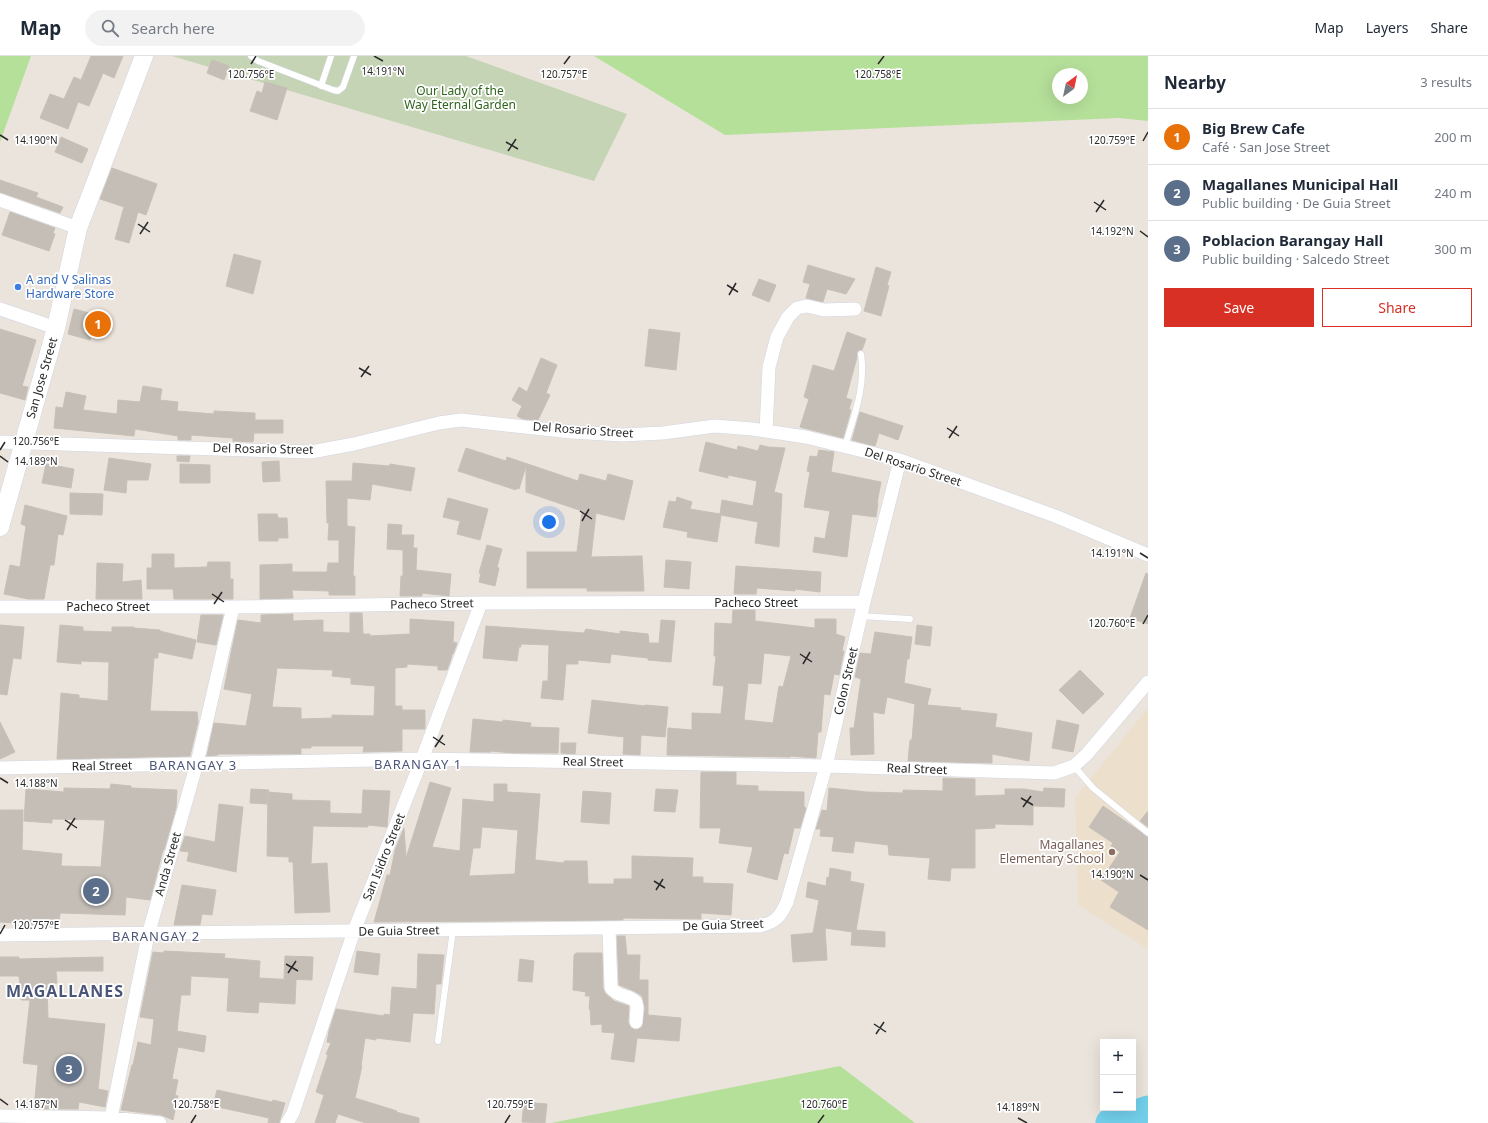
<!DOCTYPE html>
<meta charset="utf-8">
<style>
:root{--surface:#fff;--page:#f2f2f3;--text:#1f2937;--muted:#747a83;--line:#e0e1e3;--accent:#d93025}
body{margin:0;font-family:"Noto Sans",sans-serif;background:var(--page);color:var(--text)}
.controls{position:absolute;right:12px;bottom:12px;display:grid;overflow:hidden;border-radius:0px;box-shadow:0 4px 16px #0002}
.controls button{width:36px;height:36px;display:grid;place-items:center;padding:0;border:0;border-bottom:1px solid var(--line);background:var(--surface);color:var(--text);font:20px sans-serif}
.compass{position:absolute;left:1052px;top:12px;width:36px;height:36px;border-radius:50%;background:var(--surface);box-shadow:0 4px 16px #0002;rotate:33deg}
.you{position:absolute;left:549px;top:466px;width:14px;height:14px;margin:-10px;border:3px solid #fff;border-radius:50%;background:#1a73e8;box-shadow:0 0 0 6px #1a73e833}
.badge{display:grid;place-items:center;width:26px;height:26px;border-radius:50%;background:var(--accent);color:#fff;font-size:13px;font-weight:700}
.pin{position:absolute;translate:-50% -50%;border:2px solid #fff;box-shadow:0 1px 4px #0006}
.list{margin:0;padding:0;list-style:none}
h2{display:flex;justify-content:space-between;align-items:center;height:52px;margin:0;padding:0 16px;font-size:17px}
h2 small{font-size:13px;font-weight:400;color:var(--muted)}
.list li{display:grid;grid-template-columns:26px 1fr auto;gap:12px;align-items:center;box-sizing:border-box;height:56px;padding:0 16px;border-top:1px solid var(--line)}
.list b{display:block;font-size:15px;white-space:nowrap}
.list p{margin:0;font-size:13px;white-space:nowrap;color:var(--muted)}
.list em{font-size:13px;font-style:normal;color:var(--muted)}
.actions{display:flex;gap:8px;padding:12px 16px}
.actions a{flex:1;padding:9px 0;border:1px solid var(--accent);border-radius:0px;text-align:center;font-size:14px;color:var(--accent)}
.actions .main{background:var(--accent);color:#fff}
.icon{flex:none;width:22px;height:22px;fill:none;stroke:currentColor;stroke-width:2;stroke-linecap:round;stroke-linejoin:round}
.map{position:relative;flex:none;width:1148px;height:1067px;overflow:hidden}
header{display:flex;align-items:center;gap:24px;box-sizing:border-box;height:56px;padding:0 20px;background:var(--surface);border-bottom:1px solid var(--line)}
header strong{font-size:19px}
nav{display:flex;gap:22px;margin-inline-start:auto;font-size:14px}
.search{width:280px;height:36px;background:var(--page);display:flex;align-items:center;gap:10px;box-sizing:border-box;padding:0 14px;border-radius:22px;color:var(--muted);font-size:15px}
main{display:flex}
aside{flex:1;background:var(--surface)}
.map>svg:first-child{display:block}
</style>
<header>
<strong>Map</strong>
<div class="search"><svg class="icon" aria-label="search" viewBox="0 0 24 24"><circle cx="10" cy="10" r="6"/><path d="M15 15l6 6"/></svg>Search here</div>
<nav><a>Map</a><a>Layers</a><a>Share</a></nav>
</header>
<main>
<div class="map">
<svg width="1148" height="1067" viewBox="0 0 1148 1067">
<rect width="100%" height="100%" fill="#ebe4dc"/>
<path fill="#ece0cc" d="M 1148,652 L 1148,893 L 1078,849 L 1075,742 Z"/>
<path fill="#b5e09a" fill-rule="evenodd" d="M 0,0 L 31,0 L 0,86 Z
M 594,0 L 1148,0 L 1148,65 L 1119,62 L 725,79 ZM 1058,18 L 1082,18 L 1082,42 L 1058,42 Z
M 840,1010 L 915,1067 L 551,1067 Z"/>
<path fill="#c5d4b4" d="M 172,0 L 466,0 L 627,58 L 594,125 Z"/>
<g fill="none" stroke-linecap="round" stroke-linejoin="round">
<path stroke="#72cfea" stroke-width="29" d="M 1110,1067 L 1148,1054"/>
</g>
<path fill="#c4beb7" stroke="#c6c0b6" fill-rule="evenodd" d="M 91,0 L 123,0 L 114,22 L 103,17 L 89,50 L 78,46 L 68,73 L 40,62 L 50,38 L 64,43 L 74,21 L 81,24 Z
M 212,4 L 229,10 L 224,24 L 207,17 Z
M 265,26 L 287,32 L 277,64 L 250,55 L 257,35 L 262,37 Z
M 61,81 L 88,93 L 82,107 L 55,96 Z
M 112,112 L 157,128 L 146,159 L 138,156 L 129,187 L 115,183 L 124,151 L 100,143 Z
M 0,124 L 38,137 L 36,141 L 63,151 L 60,157 L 0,136 Z
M 10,156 L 55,172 L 53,177 L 55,178 L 49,195 L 2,179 Z
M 234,198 L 261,205 L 253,238 L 226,230 Z
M 808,209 L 855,223 L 846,238 L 827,233 L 823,246 L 806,242 L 810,228 L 803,226 Z
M 876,211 L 891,216 L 887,229 L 889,230 L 881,260 L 864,255 Z
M 759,223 L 776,229 L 769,246 L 752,239 Z
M 74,253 L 97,259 L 90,284 L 68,278 Z
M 0,273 L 36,284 L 22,330 L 28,331 L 25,344 L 0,337 Z
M 649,273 L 680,277 L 676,314 L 645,310 Z
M 847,276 L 866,283 L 862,294 L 859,294 L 857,296 L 857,301 L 846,342 L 852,344 L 849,353 L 851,354 L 843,382 L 800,371 L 809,343 L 804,341 L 813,309 L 834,315 Z
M 541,302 L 557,309 L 546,337 L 550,339 L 538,364 L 523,363 L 517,360 L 522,350 L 512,344 L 519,331 L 527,336 Z
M 143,330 L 162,333 L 160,344 L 178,346 L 177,355 L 214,358 L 214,355 L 255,357 L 255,364 L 283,364 L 283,377 L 254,377 L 253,386 L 233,385 L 233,382 L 191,379 L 191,384 L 178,384 L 178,380 L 135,373 L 134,380 L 54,372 L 56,351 L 63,352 L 66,336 L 86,340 L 83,354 L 117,358 L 118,344 L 140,346 Z
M 860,356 L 903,370 L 898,384 L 879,377 L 875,390 L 852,384 Z
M 706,386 L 737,394 L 738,390 L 758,395 L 760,389 L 768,391 L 785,392 L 774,436 L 782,438 L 779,491 L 755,487 L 758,466 L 721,459 L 717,486 L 687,481 L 688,476 L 663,471 L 669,445 L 676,446 L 677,441 L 692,446 L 690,453 L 720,458 L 722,444 L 753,450 L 757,425 L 728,419 L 728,422 L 699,415 Z
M 466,392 L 506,405 L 507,401 L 578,425 L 580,418 L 606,425 L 608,418 L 633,425 L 624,464 L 596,457 L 591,501 L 642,500 L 644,535 L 587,535 L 587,532 L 527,532 L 527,496 L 577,496 L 582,455 L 526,436 L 526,410 L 519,433 L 516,432 L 516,434 L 458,415 Z
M 819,394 L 834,396 L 831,416 L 881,426 L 877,447 L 878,447 L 876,461 L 852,458 L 847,501 L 813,496 L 815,481 L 825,483 L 830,455 L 804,451 L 810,416 L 807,415 L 810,400 L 817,401 Z
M 177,400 L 190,400 L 189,406 L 177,405 Z
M 109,402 L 151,408 L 148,424 L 127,424 L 126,437 L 104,434 Z
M 279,405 L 280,425 L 263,426 L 262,406 Z
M 353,407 L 389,410 L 390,408 L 415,412 L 411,435 L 372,428 L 370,444 L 347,442 L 347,470 L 355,471 L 353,520 L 355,520 L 355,539 L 329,539 L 329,535 L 292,534 L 293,542 L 260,543 L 260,509 L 292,508 L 292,516 L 327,516 L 328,507 L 339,507 L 339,484 L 328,484 L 329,467 L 327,467 L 326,425 L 352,425 Z
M 46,408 L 74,413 L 71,432 L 42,427 Z
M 180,408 L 210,409 L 210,427 L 180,427 Z
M 70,437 L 103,438 L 102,459 L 70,458 Z
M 448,442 L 488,453 L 480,484 L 457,478 L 460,465 L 443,461 Z
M 25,449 L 67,460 L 63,479 L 58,478 L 54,509 L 50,509 L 44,543 L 28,543 L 4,538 L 10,509 L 20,511 L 26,470 L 21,468 Z
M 258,458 L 277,458 L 278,462 L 287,462 L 288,482 L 278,482 L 278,485 L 259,485 Z
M 388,468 L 402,469 L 401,479 L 414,479 L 413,492 L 417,492 L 416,514 L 451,518 L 449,540 L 422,537 L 422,540 L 400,540 L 401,520 L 403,520 L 403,494 L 387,493 Z
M 487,489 L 502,493 L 497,511 L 499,512 L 495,530 L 479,526 L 481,517 L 479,517 Z
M 152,498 L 174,498 L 174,512 L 207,511 L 208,506 L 230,506 L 230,523 L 233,523 L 233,543 L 174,543 L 173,533 L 147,533 L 147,512 L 152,512 Z
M 666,504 L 691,506 L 689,533 L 664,531 Z
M 97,507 L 123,508 L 122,526 L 141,524 L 142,543 L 96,543 Z
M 736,510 L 821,516 L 820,536 L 795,533 L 795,535 L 757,532 L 756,538 L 734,538 Z
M 1146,517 L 1148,518 L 1148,568 L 1130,562 Z
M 733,554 L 755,554 L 755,565 L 815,572 L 815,563 L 836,563 L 836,578 L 845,581 L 842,595 L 844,595 L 839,619 L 834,618 L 830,639 L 824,638 L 821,676 L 818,676 L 816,702 L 790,700 L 790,701 L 667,699 L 668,672 L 692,674 L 692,657 L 721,658 L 724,630 L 713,629 L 716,600 L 714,600 L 715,567 L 732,568 ZM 764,597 L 791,600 L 783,631 L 779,630 L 773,667 L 744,664 L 748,627 L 761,628 Z
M 350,557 L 362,557 L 363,578 L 370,578 L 370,580 L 410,578 L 410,563 L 454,566 L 453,586 L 457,587 L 453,598 L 452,598 L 451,603 L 447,614 L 438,614 L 438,610 L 407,608 L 407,611 L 395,612 L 395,650 L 402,650 L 402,654 L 425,654 L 425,673 L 402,673 L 402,695 L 363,696 L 364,690 L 311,690 L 311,692 L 301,692 L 301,698 L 218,698 L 218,699 L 207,700 L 214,667 L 246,670 L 252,638 L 224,633 L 231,597 L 238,564 L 261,567 L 261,559 L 293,558 L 293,565 L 323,564 L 323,576 L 350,577 ZM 277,612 L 333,614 L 332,620 L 351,622 L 351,628 L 375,630 L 374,660 L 332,659 L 332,662 L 301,663 L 301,652 L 272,651 Z
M 201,559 L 223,559 L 216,589 L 197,586 Z
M 661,564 L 675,565 L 671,606 L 648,604 L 648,602 L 611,598 L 610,607 L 578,604 L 578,608 L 566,608 L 563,644 L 541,642 L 543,625 L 548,625 L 549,589 L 521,588 L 521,591 L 519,591 L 517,605 L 483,602 L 486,570 L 584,577 L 586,573 L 620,578 L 620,575 L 648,578 L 649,587 L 659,587 Z
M 0,569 L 24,571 L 21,603 L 13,602 L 7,639 L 0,638 Z
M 60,569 L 83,571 L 83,575 L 112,576 L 112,571 L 134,571 L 134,572 L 160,574 L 160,575 L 196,584 L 192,603 L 158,596 L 158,602 L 154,602 L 150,655 L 197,656 L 198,666 L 190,700 L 57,703 L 61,637 L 79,639 L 79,642 L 108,645 L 109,606 L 81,605 L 81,608 L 57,606 Z
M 917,569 L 932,571 L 930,590 L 915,588 Z
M 875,576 L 912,581 L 909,603 L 907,603 L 904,627 L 931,633 L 927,649 L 961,652 L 960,654 L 997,658 L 995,671 L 1032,677 L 1029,705 L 992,698 L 992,707 L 908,705 L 910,684 L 912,684 L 915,648 L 887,641 L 884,658 L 873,656 L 874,698 L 851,699 L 850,672 L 854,672 L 861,623 L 855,621 L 860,597 L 871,598 Z
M 1080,614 L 1104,638 L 1083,658 L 1059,634 Z
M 592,644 L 645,650 L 645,649 L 668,651 L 665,681 L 641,679 L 640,699 L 623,698 L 624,681 L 588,677 Z
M 473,663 L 503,666 L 503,664 L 531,667 L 530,671 L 559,672 L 558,697 L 513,697 L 491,695 L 491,696 L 470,696 Z
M 1057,664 L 1079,669 L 1073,696 L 1052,692 Z
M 0,666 L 15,696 L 0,703 Z
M 561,687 L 576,687 L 575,698 L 561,697 Z
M 701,716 L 736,716 L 736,729 L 758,730 L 758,735 L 804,736 L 804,751 L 806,752 L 800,772 L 794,772 L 788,798 L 784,797 L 777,824 L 747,816 L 753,791 L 719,787 L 721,772 L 700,772 Z
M 943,722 L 975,723 L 975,740 L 1005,739 L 1005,733 L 1024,733 L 1043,736 L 1044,732 L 1065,733 L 1064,751 L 1033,750 L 1033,769 L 995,768 L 995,772 L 975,773 L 975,812 L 951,812 L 950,825 L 928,823 L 930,802 L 889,799 L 888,789 L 855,785 L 853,797 L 832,795 L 834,781 L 820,780 L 821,773 L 816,773 L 822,754 L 827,755 L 829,732 L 867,736 L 903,737 L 903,734 L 943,735 Z
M 430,726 L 451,732 L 432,791 L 460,795 L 463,743 L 494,746 L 494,728 L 507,728 L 507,736 L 540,738 L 535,804 L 564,807 L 564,805 L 587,805 L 588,828 L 614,828 L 614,823 L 632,823 L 632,800 L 693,802 L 692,821 L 703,821 L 703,827 L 733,828 L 731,859 L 701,857 L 701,863 L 623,862 L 623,864 L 374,866 L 387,819 L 390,819 L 395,794 L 404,772 L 406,802 ZM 482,771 L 518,774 L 515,818 L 469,820 L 473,792 L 480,792 Z
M 111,728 L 131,730 L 131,732 L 177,734 L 176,752 L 164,794 L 163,794 L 150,844 L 126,841 L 125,859 L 60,857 L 59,870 L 0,866 L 0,754 L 23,754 L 22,794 L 62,798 L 61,810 L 101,811 L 105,764 L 52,763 L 52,767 L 24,765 L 26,733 L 64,736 L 64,732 L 110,733 Z
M 251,733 L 269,734 L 268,736 L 292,738 L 292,744 L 330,745 L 330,757 L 362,758 L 363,734 L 390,735 L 387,771 L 368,769 L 368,771 L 313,770 L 311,808 L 327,807 L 330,856 L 295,857 L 293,806 L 289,806 L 289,801 L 267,800 L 268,736 L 268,748 L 250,747 Z
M 656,733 L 678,734 L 675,756 L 654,755 Z
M 583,735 L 611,737 L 609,768 L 581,766 Z
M 219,748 L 243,751 L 236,816 L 187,805 L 189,796 L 180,795 L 185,780 L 215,786 Z
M 1103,750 L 1148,781 L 1148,874 L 1110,851 L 1119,836 L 1101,824 L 1120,796 L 1111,790 L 1113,787 L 1089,771 Z
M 1148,755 L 1148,771 L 1140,765 Z
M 830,812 L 851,816 L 850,825 L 864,828 L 856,874 L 885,876 L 885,891 L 851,889 L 852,876 L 825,872 L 827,904 L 793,906 L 791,879 L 813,877 L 819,844 L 806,841 L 808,826 L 826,830 L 827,821 L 829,822 Z
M 182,829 L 216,834 L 212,859 L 202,858 L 200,869 L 174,869 Z
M 617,880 L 625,880 L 627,899 L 640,899 L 639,924 L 648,924 L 648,959 L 681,962 L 679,985 L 637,982 L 634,1006 L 611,1003 L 615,977 L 602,976 L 602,968 L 591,969 L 590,953 L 589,953 L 590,940 L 585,940 L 586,936 L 573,934 L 574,899 L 576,897 L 602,897 L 603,932 L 605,937 L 614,945 L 629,950 L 628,966 L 631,972 L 636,974 L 642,971 L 645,952 L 642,940 L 634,935 L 619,929 Z
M 164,895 L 225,898 L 224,902 L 260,905 L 259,922 L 296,924 L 295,948 L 259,946 L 258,957 L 227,955 L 229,922 L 191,920 L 190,939 L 181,939 L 177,975 L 206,980 L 204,996 L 178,991 L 172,1023 L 178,1024 L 175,1039 L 178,1040 L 173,1064 L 161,1059 L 121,1054 L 132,1009 L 133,1009 L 138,986 L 151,989 L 154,963 L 140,961 L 153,896 L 164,897 Z
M 357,895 L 380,898 L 378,919 L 354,916 Z
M 418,898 L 444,899 L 441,928 L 436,928 L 434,958 L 413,957 L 410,986 L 376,982 L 376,984 L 365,982 L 361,1010 L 362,1010 L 355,1042 L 397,1055 L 396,1056 L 419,1062 L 419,1067 L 366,1067 L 338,1058 L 335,1067 L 315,1067 L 324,1039 L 316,1036 L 328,999 L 326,998 L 331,987 L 327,986 L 329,975 L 336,953 L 384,960 L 384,958 L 390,959 L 392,931 L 417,933 Z
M 285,900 L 313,901 L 312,924 L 284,923 Z
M 0,901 L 19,901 L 19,903 L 103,901 L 103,915 L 56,915 L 57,927 L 47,928 L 48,962 L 105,968 L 98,1033 L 108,1035 L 105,1051 L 79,1046 L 78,1053 L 34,1053 L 38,1009 L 23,1007 L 30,944 L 21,944 L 19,920 L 0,920 Z
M 520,903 L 534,905 L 532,926 L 518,925 Z
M 217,1034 L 272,1046 L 273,1044 L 285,1047 L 279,1067 L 268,1067 L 269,1062 L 213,1050 Z
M 524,1046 L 547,1048 L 545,1067 L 522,1066 Z"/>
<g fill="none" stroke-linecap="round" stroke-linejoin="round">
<g stroke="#d1d5e2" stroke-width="7">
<path id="service" d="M 251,0 L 258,5 L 333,34 L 338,35 L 343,31 L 354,0
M 321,30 L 331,0
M 845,390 C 854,360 866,330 861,298
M 861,560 L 910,563
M 1074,710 L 1093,732 L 1148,777
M 438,985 L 453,874"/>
</g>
<g stroke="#d1d5e2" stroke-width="14">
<path id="minor" d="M 0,144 L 78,172
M 0,253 L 56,272
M 766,375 L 769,311 L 777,281 L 788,261 L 797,252 L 807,250 L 824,254 L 855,253
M 0,386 L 311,396 L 354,388 L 439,367 L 461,364 L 571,376 L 622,379 L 663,377 L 715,370 L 752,373 L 806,381 L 900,404 L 1055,460 L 1148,499
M 0,551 L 233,551 L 481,547 L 864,546
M 0,712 L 422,703 L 826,710 L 1054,717 L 1074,710 L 1087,698 L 1148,626
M 609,872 L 611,932 C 619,942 629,938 636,946 L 637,952 L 636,966
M 0,879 L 760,870 C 776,866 780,861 787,846 L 826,710 L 864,546 L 900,404
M 0,1060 L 111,1062 L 160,1067
M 110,1067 L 148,879 L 197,707 L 233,551
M 287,1067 L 293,1057 L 354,875 L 422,703 L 481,547"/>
</g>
<g stroke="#d1d5e2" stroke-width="19">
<path id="secondary" d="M 0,471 L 56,272 L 78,172 L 144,0"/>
</g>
<use href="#service" stroke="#fff" stroke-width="6"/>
<use href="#minor" stroke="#fff" stroke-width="13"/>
<use href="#secondary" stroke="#fff" stroke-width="18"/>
</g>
<path fill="none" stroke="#292929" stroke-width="1.5" d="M 374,0 L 383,5M 251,8 L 256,0M 564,8 L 570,0M 878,8 L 884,0M 0,79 L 8,84M 1143,85 L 1148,76M 506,86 L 518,93M 508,95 L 516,83M 1094,146 L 1106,154M 1096,156 L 1104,144M 138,168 L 150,176M 1140,175 L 1148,181M 140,178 L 148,166M 727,229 L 738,236M 729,239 L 736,227M 359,312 L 371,319M 361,321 L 369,310M 947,372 L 959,380M 949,382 L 957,370M 0,394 L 5,386M 0,400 L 8,406M 580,455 L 592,463M 582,465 L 589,453M 1140,497 L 1148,502M 212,538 L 224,546M 214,548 L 222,536M 1143,568 L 1148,559M 800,598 L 812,606M 803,608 L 810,596M 433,681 L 445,689M 435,691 L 443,679M 0,722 L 8,727M 1021,742 L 1033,749M 1023,751 L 1031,740M 65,764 L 77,772M 67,774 L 75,762M 1140,819 L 1148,824M 654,825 L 665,832M 656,834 L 663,823M 0,878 L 5,869M 286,908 L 298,915M 288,917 L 296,905M 874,968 L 886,976M 876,978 L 884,966M 0,1043 L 8,1049M 1018,1062 L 1027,1067M 191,1067 L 196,1059M 505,1067 L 510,1059M 818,1067 L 824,1059"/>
<circle fill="#3f7fe0" stroke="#fff" stroke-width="1.5" cx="18" cy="231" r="4"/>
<circle fill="#8d6e63" stroke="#fff" stroke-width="1.5" cx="1112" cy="796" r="4"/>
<g text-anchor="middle" stroke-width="3.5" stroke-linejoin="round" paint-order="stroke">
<g font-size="12" fill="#2e641c" stroke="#fff">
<text x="460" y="39">Our Lady of the<tspan x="460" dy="14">Way Eternal Garden</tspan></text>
</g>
<g font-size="12" fill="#366cbe" stroke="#fff" text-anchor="start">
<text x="26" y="228">A and V Salinas<tspan x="26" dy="14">Hardware Store</tspan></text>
</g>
<g font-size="12" fill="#292929" stroke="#fff">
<text transform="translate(42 322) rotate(-74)" y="4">San Jose Street</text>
<text transform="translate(583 374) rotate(4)" y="4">Del Rosario Street</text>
<text transform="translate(263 393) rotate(1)" y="4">Del Rosario Street</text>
<text transform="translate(913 411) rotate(18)" y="4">Del Rosario Street</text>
<text x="756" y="551">Pacheco Street</text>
<text transform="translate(432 548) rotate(-1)" y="4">Pacheco Street</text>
<text x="108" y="555">Pacheco Street</text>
<text transform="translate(846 625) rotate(-77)" y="4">Colon Street</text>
<text transform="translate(593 706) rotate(1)" y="4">Real Street</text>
<text transform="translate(102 710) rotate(-1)" y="4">Real Street</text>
<text transform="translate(917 713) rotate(2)" y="4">Real Street</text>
<text transform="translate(384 801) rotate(-68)" y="4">San Isidro Street</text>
<text transform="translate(168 808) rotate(-74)" y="4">Anda Street</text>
<text transform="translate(723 869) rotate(-2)" y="4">De Guia Street</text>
<text transform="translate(399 875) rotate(-1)" y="4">De Guia Street</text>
</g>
<g font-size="12" fill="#785e54" stroke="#fff" text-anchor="end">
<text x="1104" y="793">Magallanes<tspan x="1104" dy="14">Elementary School</tspan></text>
</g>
<g font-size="13" letter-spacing="1" fill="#4c5678" stroke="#fff">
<text x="418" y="713">BARANGAY 1</text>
<text x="193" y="714">BARANGAY 3</text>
<text x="156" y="885">BARANGAY 2</text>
</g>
<g font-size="16" font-weight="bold" letter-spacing="1" fill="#4c5678" stroke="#fff">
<text x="65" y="941">MAGALLANES</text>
</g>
</g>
<g font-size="10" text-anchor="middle" fill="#292929" stroke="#fff" stroke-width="3.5" stroke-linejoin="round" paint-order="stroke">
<text x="383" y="19">14.191°N</text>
<text x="251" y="22">120.756°E</text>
<text x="564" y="22">120.757°E</text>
<text x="878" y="22">120.758°E</text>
<text x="36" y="88">14.190°N</text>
<text x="1112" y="88">120.759°E</text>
<text x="1112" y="179">14.192°N</text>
<text x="36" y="389">120.756°E</text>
<text x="36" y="409">14.189°N</text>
<text x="1112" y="501">14.191°N</text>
<text x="1112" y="571">120.760°E</text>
<text x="36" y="731">14.188°N</text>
<text x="1112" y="822">14.190°N</text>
<text x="36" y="873">120.757°E</text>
<text x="196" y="1052">120.758°E</text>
<text x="510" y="1052">120.759°E</text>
<text x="824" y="1052">120.760°E</text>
<text x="36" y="1052">14.187°N</text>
<text x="1018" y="1055">14.189°N</text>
</g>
</svg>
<div class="controls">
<button>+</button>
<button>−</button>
</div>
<svg class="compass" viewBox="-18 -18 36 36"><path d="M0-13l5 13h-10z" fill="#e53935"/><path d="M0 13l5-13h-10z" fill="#747a83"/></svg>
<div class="you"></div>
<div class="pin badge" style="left:98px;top:268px;background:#e8710a">1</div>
<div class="pin badge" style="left:96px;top:835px;background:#5c6f8a">2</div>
<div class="pin badge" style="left:69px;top:1013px;background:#5c6f8a">3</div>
</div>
<aside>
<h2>Nearby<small>3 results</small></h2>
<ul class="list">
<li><span class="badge" style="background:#e8710a">1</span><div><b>Big Brew Cafe</b><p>Café · San Jose Street</p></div><em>200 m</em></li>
<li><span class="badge" style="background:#5c6f8a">2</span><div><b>Magallanes Municipal Hall</b><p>Public building · De Guia Street</p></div><em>240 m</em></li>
<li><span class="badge" style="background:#5c6f8a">3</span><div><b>Poblacion Barangay Hall</b><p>Public building · Salcedo Street</p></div><em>300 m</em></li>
</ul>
<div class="actions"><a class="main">Save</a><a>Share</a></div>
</aside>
</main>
